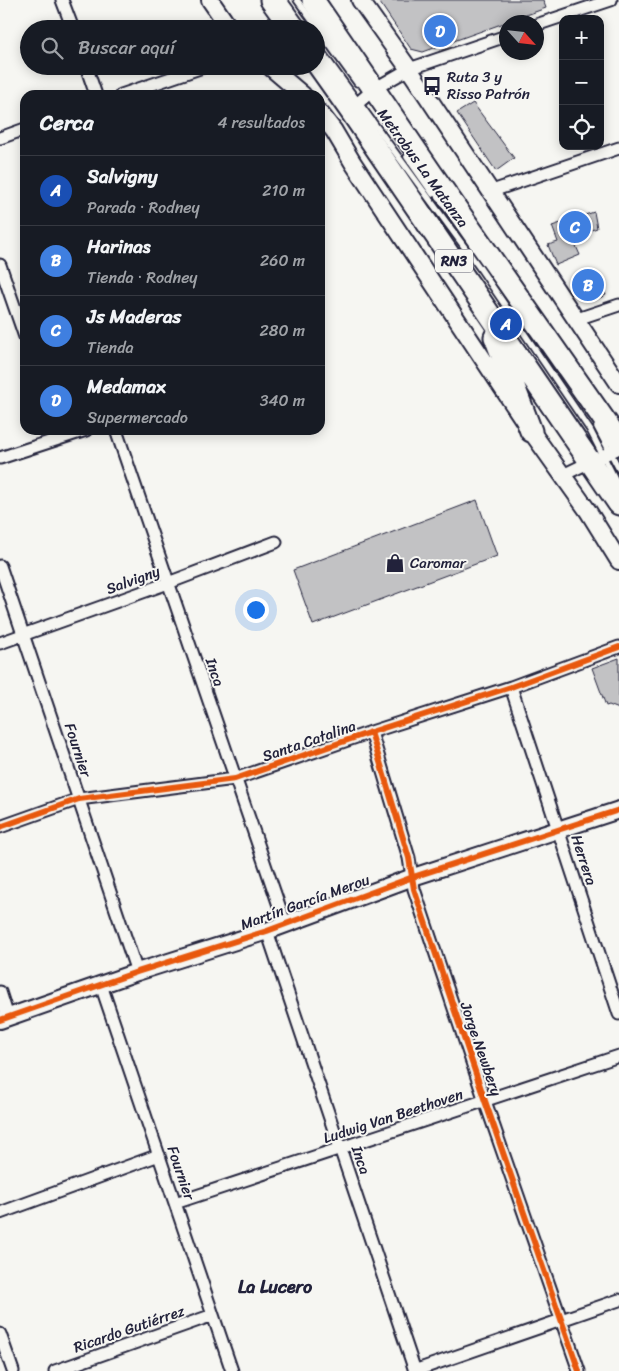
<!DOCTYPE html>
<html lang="es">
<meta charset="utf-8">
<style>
:root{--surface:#171b24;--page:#20242c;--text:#f1f3f6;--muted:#9ea1a6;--line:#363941;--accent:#d93025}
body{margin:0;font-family:Sriracha,sans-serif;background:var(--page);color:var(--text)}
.controls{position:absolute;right:15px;top:15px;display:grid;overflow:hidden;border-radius:10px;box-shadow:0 2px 12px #0003}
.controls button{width:45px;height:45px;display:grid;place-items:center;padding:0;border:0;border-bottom:1px solid var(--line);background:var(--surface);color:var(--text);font:25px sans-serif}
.compass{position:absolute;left:499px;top:15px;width:45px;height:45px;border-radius:50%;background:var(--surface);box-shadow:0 2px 12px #0003;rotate:117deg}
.you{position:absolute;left:255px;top:609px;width:18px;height:18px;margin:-12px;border:4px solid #fff;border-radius:50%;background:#1a73e8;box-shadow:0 0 0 8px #1a73e833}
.badge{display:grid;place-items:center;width:32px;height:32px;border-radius:50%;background:var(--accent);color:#fff;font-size:16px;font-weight:700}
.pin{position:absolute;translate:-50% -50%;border:2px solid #fff;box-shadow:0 1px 5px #0006}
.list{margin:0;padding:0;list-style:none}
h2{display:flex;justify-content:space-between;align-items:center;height:65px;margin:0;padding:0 20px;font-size:21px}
h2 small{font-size:16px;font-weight:400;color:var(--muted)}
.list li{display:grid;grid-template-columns:32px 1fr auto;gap:15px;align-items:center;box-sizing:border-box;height:70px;padding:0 20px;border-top:1px solid var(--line)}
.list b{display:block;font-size:19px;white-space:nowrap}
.list p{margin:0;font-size:16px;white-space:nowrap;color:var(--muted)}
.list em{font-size:16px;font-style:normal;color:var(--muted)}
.icon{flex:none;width:28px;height:28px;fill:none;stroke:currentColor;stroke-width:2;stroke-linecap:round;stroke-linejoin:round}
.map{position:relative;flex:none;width:619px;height:1371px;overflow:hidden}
.search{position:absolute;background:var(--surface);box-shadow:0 2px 12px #0003;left:20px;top:20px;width:305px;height:55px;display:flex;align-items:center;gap:12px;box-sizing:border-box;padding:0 18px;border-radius:28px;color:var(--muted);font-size:19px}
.panel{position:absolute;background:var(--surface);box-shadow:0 2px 12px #0003;left:20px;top:90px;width:305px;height:345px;border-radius:15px}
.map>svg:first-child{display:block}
</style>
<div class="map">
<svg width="619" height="1371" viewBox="0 0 619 1371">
<rect width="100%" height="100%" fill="#f6f6f2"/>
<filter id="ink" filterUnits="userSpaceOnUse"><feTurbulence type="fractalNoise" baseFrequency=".02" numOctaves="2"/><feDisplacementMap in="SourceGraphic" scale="10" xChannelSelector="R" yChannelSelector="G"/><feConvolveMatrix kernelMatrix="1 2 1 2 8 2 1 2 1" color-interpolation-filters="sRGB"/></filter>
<g filter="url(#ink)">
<path fill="#c2c2c4" stroke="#22223b" d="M 378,0 L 543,0 L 546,8 L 423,52 L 411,49 Z
M 473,103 L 514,158 L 496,171 L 457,113 Z
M 594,212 L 597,228 L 572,237 L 580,255 L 556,265 L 548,245 L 558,242 L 552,226 Z
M 596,272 L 606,295 L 595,300 L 588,299 L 580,295 L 572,282 Z
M 477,500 L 497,556 L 313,625 L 293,570 Z
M 619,658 L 619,709 L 609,705 L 606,706 L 592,668 Z"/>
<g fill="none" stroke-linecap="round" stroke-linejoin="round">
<g stroke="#22223b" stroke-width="9">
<path id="lane" d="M 284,0 L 305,29
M 297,0 L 357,83
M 316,44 L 479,267 L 590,430 L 618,485
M 407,157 L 433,194
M 597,427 L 619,469"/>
</g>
<g stroke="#22223b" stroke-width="15">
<path id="street" d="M 62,0 L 73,29
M 536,25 L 611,0
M 86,66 L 96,95
M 121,95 L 206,66
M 350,110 L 374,89 L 409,69 L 506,36
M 0,138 L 25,129
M 492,191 L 619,148
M 0,265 L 25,337
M 577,319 L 619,305
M 116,430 L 285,923
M 0,458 L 86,430
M 563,475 L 619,448
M 0,566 L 137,972
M 0,643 L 168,583 L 276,542
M 511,687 L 619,1014
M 371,732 L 409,858 L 414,889 L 485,1101 L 579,1371
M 0,827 L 79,799 L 235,779 L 371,732 L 511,687 L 619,647
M 267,931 L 415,1371
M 101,985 L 232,1371
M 0,992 L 8,1017
M 175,1203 L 619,1056
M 0,1213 L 159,1155
M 0,1334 L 13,1371
M 55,1371 L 213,1315
M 414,1371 L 619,1300"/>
</g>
<g stroke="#22223b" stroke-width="20">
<path id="secondary" d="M 210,0 L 230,29
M 360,0 L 409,69 L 619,384
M 269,66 L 303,95
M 320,113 L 334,131 L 353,163 L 531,431 L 588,511 L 619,561
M 0,1020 L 137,972 L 267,931 L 413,877 L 619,810"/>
</g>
<g stroke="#22223b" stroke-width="25">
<path id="highway" d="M 271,0 L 292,29
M 313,0 L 432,174 L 619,441
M 316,62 L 350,110 L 619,504
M 495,337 L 531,431"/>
</g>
<use href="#lane" stroke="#f6f6f2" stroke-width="5.5"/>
<use href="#street" stroke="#f6f6f2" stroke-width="11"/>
<use href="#secondary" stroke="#f6f6f2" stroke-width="16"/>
<use href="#highway" stroke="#f6f6f2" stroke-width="21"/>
<g stroke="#f6f6f2" stroke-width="9">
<path id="cycleway" d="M 371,732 L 409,858 L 414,889 L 485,1101 L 579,1371
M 0,827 L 79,799 L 235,779 L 371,732 L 511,687 L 619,647
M 0,1020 L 137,972 L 267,931 L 413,877 L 619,810"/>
</g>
<use href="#cycleway" stroke="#e8590c" stroke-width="6"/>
</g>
</g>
<defs>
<g id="bus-bare" transform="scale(1.5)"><path d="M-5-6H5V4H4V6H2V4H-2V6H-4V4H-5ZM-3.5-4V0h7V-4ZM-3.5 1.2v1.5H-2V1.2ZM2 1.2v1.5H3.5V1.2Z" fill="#22223b" stroke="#f6f6f2" stroke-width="2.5" paint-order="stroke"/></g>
<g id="shop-bare" transform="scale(1.5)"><path d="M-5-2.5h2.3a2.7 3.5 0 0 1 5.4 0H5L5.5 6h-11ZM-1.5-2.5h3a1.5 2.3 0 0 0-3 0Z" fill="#22223b" stroke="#f6f6f2" stroke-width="2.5" paint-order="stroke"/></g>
</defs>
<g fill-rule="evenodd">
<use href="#bus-bare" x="432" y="86"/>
<use href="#shop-bare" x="395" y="563"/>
</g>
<g text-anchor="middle" stroke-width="4" stroke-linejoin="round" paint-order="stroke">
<rect fill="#f6f6f2" stroke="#626272" stroke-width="1" x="435" y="249.5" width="38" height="23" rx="4"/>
<g font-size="14" font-weight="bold" fill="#22223b">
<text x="454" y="266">RN3</text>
</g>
<g font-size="15" fill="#22223b" stroke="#f6f6f2" text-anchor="start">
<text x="447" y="82">Ruta 3 y<tspan x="447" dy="17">Risso Patrón</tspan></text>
<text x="410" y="568">Caromar</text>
</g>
<g font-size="15" fill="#22223b" stroke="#f6f6f2">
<text transform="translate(423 168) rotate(54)" y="5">Metrobus La Matanza</text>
<text transform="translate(133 580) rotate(-20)" y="5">Salvigny</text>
<text transform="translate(215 672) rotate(71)" y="5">Inca</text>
<text transform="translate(309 741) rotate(-19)" y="5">Santa Catalina</text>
<text transform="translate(78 750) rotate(72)" y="5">Fournier</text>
<text transform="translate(584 860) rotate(72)" y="5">Herrera</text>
<text transform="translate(305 902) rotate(-20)" y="5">Martín García Merou</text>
<text transform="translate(481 1049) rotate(71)" y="5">Jorge Newbery</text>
<text transform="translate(393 1116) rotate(-18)" y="5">Ludwig Van Beethoven</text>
<text transform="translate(361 1160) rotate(71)" y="5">Inca</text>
<text transform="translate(181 1173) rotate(71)" y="5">Fournier</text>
<text transform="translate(129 1329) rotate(-19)" y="5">Ricardo Gutiérrez</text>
</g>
<g font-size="18" font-weight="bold" fill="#22223b" stroke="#f6f6f2">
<text x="275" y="1293">La Lucero</text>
</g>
</g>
</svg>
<div class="controls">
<button>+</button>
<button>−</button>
<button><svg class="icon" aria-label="locate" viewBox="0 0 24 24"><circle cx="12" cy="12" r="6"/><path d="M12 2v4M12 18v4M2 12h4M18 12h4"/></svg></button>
</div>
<svg class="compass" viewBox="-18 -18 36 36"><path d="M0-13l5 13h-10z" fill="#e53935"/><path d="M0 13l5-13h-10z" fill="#9ea1a6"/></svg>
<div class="you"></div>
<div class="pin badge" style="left:506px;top:324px;background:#1a4fb4">A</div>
<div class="pin badge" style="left:588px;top:285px;background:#3f7fe0">B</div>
<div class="pin badge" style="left:575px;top:227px;background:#3f7fe0">C</div>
<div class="pin badge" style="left:440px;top:31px;background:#3f7fe0">D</div>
<div class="search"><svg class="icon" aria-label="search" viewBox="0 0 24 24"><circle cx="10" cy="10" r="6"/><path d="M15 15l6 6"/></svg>Buscar aquí</div>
<section class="panel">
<h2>Cerca<small>4 resultados</small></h2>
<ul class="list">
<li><span class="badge" style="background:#1a4fb4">A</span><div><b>Salvigny</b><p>Parada · Rodney</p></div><em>210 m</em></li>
<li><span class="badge" style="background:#3f7fe0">B</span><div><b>Harinas</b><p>Tienda · Rodney</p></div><em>260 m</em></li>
<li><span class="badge" style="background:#3f7fe0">C</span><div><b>Js Maderas</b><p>Tienda</p></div><em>280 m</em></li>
<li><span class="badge" style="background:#3f7fe0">D</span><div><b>Medamax</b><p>Supermercado</p></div><em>340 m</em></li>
</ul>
</section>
</div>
